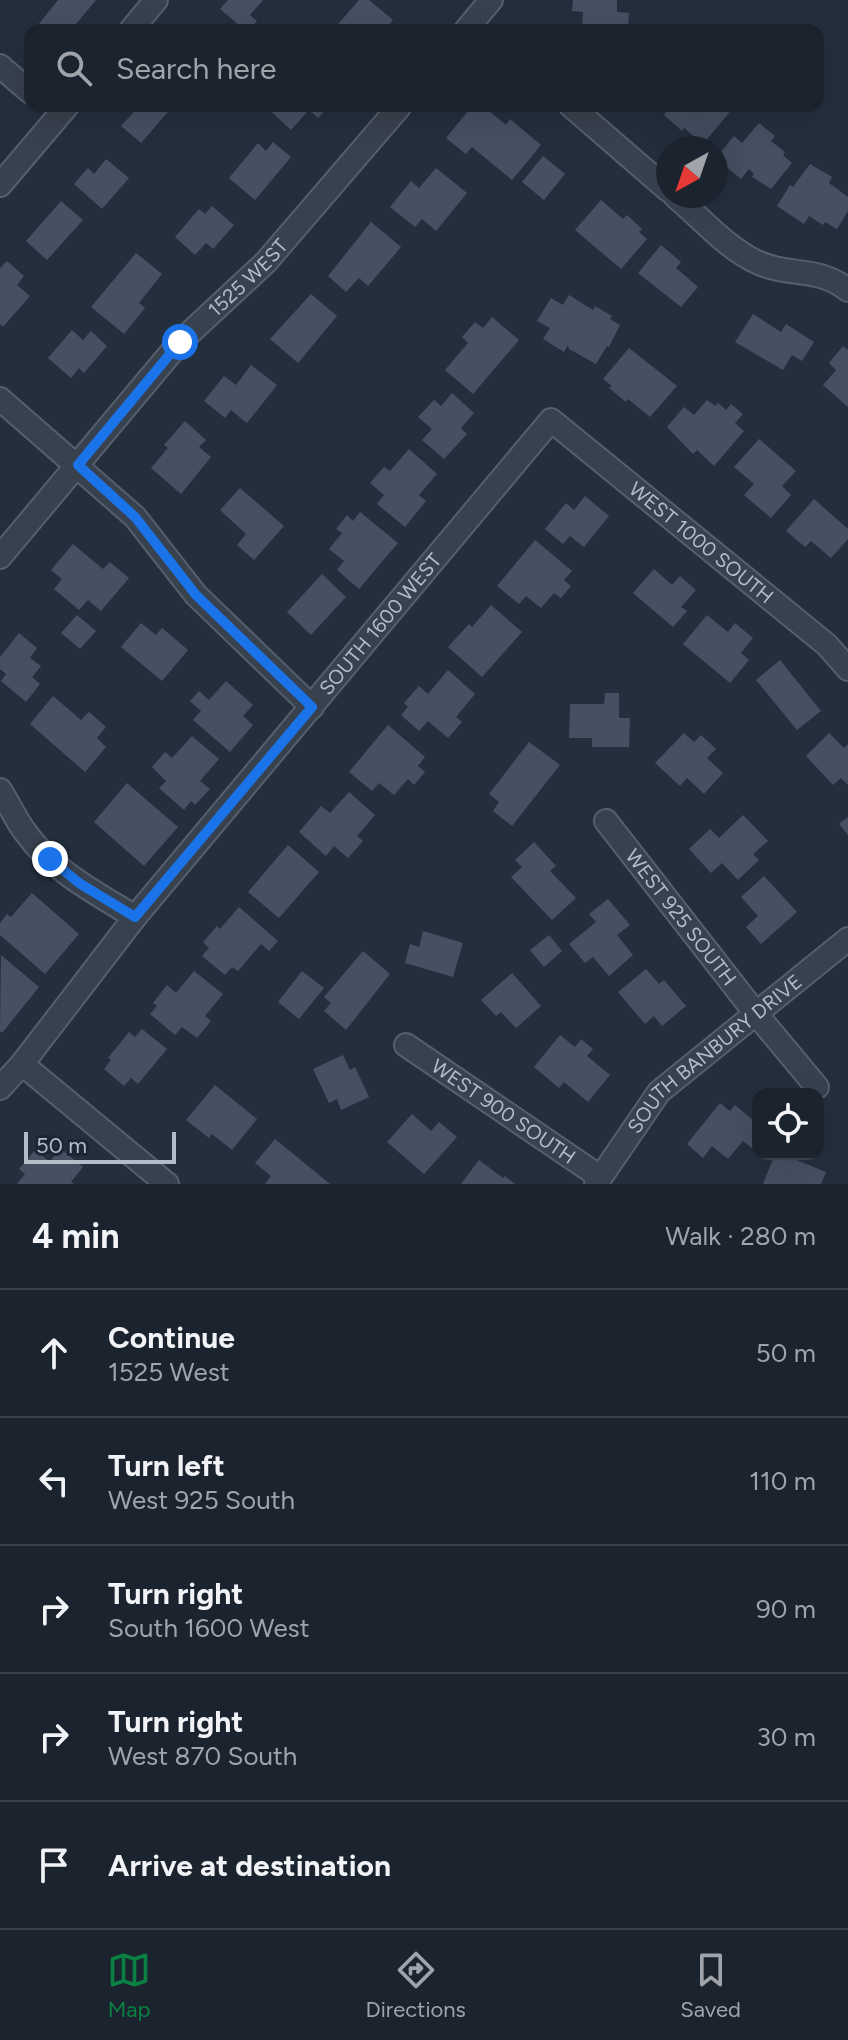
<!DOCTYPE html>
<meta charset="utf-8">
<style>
:root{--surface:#1b232e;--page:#282f3a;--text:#f1f3f6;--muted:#a0a4aa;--line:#39404a;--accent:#0b8043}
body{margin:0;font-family:Figtree,sans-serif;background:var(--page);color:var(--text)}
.controls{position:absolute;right:24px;bottom:24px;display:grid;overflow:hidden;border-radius:16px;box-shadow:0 8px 32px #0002}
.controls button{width:72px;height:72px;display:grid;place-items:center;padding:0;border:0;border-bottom:2px solid var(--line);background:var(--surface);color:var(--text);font:40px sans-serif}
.compass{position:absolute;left:656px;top:136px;width:72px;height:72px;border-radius:50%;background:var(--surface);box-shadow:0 8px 32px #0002;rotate:220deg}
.scale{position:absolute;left:24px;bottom:20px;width:152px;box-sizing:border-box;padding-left:8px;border:4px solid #b4bcc9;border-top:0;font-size:22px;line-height:28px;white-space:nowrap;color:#b4bcc9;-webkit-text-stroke:6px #1d2633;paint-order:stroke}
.stop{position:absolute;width:24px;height:24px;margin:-18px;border:6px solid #1a73e8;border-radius:50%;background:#fff}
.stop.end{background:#1a73e8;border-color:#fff;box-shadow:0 2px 8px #0008}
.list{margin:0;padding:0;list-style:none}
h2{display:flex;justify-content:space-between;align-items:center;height:104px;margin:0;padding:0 32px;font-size:34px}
h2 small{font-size:26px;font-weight:400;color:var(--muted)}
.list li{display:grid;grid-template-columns:52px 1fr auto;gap:24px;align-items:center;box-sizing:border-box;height:128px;padding:0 32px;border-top:2px solid var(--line)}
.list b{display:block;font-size:30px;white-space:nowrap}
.list p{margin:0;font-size:26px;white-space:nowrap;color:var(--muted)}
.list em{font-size:26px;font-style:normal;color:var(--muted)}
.icon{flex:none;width:44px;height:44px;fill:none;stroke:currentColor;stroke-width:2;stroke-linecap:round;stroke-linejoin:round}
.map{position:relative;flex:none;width:848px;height:1184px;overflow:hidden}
.search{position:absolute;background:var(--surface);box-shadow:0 8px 32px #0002;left:24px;right:24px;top:24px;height:88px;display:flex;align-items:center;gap:20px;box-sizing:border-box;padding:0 28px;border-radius:16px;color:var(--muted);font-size:30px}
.sheet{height:744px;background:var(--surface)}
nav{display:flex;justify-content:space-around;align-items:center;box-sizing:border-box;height:112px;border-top:2px solid var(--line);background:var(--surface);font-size:22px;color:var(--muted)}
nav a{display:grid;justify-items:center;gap:4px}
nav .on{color:var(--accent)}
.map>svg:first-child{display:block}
</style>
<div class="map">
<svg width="848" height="1184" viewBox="0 0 848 1184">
<rect width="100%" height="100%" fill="#242f3e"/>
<path fill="#455162" d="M 58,0 L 96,0 L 71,30 L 34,30 Z
M 228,0 L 263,0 L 250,15 L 257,21 L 249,30 L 245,30 L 220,9 Z
M 359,0 L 369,0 L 393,20 L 384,30 L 333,30 Z
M 573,0 L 617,0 L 617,12 L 629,13 L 628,28 L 582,30 L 583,12 L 572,11 Z
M 139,106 L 173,106 L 141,143 L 121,126 Z
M 265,106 L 329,106 L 318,118 L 309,110 L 291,130 Z
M 472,106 L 483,106 L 506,125 L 510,119 L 541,145 L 512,180 L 472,147 L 466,154 L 446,138 Z
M 657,106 L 731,106 L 733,108 L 703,144 L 684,128 L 682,131 L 664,115 L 666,113 Z
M 759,123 L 775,136 L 771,141 L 785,152 L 783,155 L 792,163 L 771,189 L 752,177 L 754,174 L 749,169 L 741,179 L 724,165 L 727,161 L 719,154 L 734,136 L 742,143 Z
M 273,142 L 291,157 L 255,200 L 229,178 L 258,143 L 266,151 Z
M 543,156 L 565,174 L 544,200 L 522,182 Z
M 106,159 L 129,178 L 102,209 L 74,184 L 88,168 L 94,174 Z
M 810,164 L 832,177 L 829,183 L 848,197 L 848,211 L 837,229 L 825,222 L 823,225 L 809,216 L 804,224 L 777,206 L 790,185 L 793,187 Z
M 436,168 L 467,193 L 436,231 L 422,219 L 415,227 L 390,207 L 411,181 L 419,188 Z
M 601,200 L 623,219 L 627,215 L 642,229 L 639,232 L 647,239 L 621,269 L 575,230 Z
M 61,201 L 83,220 L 47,260 L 26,241 Z
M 212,206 L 234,225 L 213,249 L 206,243 L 195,255 L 175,237 L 199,209 L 205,214 Z
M 371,222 L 401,247 L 368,286 L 359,278 L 346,292 L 328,276 Z
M 661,245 L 681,262 L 676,268 L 698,287 L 681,307 L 638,273 Z
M 136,253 L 162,274 L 139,303 L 145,308 L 124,334 L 91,307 Z
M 7,261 L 24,276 L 17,285 L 30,296 L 3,327 L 0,324 L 0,268 Z
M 311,294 L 337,316 L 298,363 L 270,339 Z
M 569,295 L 593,310 L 595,306 L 612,316 L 610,319 L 620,325 L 609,347 L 607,346 L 596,364 L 569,349 L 568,345 L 564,352 L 543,339 L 550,328 L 537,321 L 551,298 L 563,305 Z
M 753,314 L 781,332 L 786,324 L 814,342 L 802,361 L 792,355 L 783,370 L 735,342 Z
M 492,317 L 519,340 L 473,394 L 445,370 L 468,343 L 462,337 L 475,322 L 483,328 Z
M 72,330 L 83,340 L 91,331 L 107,346 L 84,373 L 79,368 L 71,378 L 48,358 Z
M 843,346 L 848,350 L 848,407 L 823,385 L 836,370 L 829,363 Z
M 629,348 L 677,386 L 650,417 L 628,399 L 626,402 L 609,388 L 612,386 L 603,379 Z
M 251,365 L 277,385 L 247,423 L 231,410 L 225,418 L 204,401 L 224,376 L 236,385 Z
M 452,393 L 474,413 L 461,428 L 467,434 L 444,459 L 422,440 L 432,429 L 418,417 L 434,400 L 441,406 Z
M 707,400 L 715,406 L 718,403 L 726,410 L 731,404 L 743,414 L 735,423 L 744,431 L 714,466 L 697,450 L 693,454 L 667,427 L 684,407 L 694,415 Z
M 185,421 L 206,440 L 199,447 L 211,457 L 181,494 L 151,468 L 168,448 L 164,445 Z
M 759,439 L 796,471 L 782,486 L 791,495 L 771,518 L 744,495 L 754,484 L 734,467 Z
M 409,449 L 437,474 L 419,495 L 426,501 L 405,527 L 377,504 L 384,495 L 370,483 L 384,467 L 390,471 Z
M 240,488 L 284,526 L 254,560 L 237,545 L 246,534 L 220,510 Z
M 585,496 L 609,516 L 584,547 L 570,536 L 563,544 L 545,529 L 566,503 L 574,510 Z
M 814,499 L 848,529 L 848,539 L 831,558 L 811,541 L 805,547 L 786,531 Z
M 360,512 L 398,543 L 359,589 L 337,570 L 344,561 L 329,549 L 342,533 L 336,529 L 347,515 L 353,521 Z
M 535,540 L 572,571 L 564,580 L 571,586 L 561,598 L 554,593 L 541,608 L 526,596 L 519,604 L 497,586 Z
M 73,544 L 103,569 L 110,562 L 129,578 L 101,611 L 88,600 L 79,610 L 54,589 L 62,579 L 51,570 Z
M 654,569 L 672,585 L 680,576 L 696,590 L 681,607 L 687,611 L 673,627 L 633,593 Z
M 322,574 L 346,597 L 311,635 L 287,612 Z
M 491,605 L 522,632 L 482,677 L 448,647 L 469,624 L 472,627 Z
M 77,615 L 96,631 L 80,649 L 61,633 Z
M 707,615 L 728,632 L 735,623 L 753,638 L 741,653 L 749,660 L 730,683 L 683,644 Z
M 141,623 L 156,635 L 162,628 L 188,650 L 162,681 L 121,647 Z
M 19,633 L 37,648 L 30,658 L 41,666 L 32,677 L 40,684 L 26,702 L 1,681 L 6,674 L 0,669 L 0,657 Z
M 780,660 L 821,711 L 797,730 L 756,680 Z
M 448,670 L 475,694 L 456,717 L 462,722 L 448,738 L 428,721 L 419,731 L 401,715 L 408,707 L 404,703 L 419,686 L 428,694 Z
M 226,681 L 253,705 L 243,716 L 253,725 L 230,752 L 193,720 L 201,711 L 190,701 L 199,691 L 209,700 Z
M 605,693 L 619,693 L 619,718 L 630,718 L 629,747 L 592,747 L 592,738 L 569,738 L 570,704 L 604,704 Z
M 53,696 L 81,720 L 89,712 L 106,727 L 97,738 L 106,747 L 85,772 L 30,724 Z
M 388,725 L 425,757 L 418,766 L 425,772 L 414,785 L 408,779 L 394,795 L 379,783 L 372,791 L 349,772 Z
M 684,733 L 694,742 L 701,735 L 716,749 L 707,758 L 723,773 L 704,794 L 687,778 L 680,786 L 655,763 Z
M 829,733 L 844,748 L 848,744 L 848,785 L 841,778 L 833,785 L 806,756 Z
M 192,736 L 219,759 L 200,781 L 210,789 L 195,805 L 191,801 L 184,810 L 159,788 L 166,781 L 152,767 L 165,752 L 172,758 Z
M 529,742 L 560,765 L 512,826 L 493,811 L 499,802 L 489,794 Z
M 127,783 L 178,827 L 144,866 L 94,822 Z
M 349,792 L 375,815 L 357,836 L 363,841 L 348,858 L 334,846 L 326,856 L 299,832 L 321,806 L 330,813 Z
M 743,815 L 768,841 L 753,854 L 759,860 L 738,880 L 722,863 L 711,873 L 689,849 L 710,829 L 719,838 Z
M 848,817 L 848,835 L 839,824 Z
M 534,842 L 556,866 L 550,871 L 576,898 L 552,920 L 511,877 L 522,867 L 515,860 Z
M 288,845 L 319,872 L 279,918 L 248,892 Z
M 764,876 L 797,912 L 761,944 L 746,927 L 758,916 L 741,897 Z
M 32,893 L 79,934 L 45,974 L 0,935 L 0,923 L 7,914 L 11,917 Z
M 608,899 L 630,925 L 617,935 L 633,955 L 609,976 L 593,957 L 585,963 L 569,944 L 596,922 L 589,914 Z
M 239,907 L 278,941 L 269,951 L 261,944 L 238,971 L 232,967 L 225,975 L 202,956 L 209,948 L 203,942 L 217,926 L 220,929 Z
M 423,931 L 463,943 L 453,977 L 405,963 L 410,944 L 419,947 Z
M 549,935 L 562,951 L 544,967 L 530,950 Z
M 363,951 L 390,974 L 346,1030 L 324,1011 L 331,1003 L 324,997 Z
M 1,955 L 39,987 L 2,1033 L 0,1031 Z
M 646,969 L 659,984 L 664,980 L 686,1006 L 662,1026 L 654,1016 L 645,1024 L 618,992 Z
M 194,971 L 223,994 L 205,1016 L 211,1021 L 197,1038 L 182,1027 L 175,1035 L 150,1014 L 157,1006 L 153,1003 L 167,985 L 176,993 Z
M 302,971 L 324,988 L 299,1019 L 278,1002 Z
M 512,973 L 541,1006 L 516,1028 L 501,1012 L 496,1016 L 481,1000 Z
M 142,1029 L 167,1049 L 138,1084 L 131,1078 L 124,1086 L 104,1069 L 111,1060 L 108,1058 L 129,1032 L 135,1037 Z
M 560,1035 L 575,1047 L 581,1039 L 593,1049 L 587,1056 L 610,1075 L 588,1102 L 564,1082 L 559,1088 L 534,1067 Z
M 343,1055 L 350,1070 L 355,1067 L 369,1097 L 341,1110 L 337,1099 L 329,1103 L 313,1069 Z
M 215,1085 L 257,1119 L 232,1150 L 212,1134 L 209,1138 L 186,1120 Z
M 720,1103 L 730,1111 L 735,1105 L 758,1124 L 758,1141 L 752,1148 L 743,1141 L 728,1159 L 712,1146 L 703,1158 L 687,1144 Z
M 412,1114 L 431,1131 L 439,1122 L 457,1137 L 424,1174 L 387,1142 Z
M 275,1139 L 330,1184 L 265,1184 L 271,1176 L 255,1163 Z
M 60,1148 L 83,1167 L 71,1182 L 74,1184 L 17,1184 L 25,1174 L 19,1169 L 35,1150 L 50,1162 Z
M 775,1154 L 794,1154 L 796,1155 L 794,1159 L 826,1172 L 821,1184 L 763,1184 Z
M 479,1160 L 503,1178 L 505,1176 L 515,1184 L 461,1184 Z"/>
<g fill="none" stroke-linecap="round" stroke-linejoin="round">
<g stroke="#565f6c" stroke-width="26">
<g id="street">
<path d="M 131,30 L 156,0"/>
<path d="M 466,30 L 491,0"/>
<path d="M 0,66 L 30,92"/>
<path d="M 571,106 L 668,190"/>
<path d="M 0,185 L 67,106"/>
<path d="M 675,196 C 701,218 727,249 759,263 C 791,277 817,266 848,290"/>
<path d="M 0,399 L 135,517 L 196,595 L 312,707"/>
<path id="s1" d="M 0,557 L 180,342 L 266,262 L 400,106"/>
<path d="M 0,790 C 9,804 16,820 26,833 C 53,871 96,893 135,917"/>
<path id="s2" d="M 606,821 L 757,1015 L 817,1087"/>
<path id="s3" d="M 406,1045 L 600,1177"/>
<path d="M 22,1064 L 167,1184"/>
<path id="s4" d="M 0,1088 L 22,1064 L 135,917 L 551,420 L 827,645 L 848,669"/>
<path id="s5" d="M 596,1184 L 659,1092 L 848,939"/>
</g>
</g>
<use href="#street" stroke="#38414e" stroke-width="22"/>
</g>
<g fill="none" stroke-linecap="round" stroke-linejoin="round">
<path stroke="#1a73e8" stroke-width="10" d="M 50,859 L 79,883 L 135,917 L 312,707 L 196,595 L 135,517 L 78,465 L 180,342"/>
</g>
<g text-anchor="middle" stroke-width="7" stroke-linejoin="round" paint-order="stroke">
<g font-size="20" fill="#b4bcc9" stroke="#1d2633">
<text dy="7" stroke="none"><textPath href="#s1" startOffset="374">1525 WEST</textPath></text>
<text dy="7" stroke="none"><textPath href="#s4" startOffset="1060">WEST 1000 SOUTH</textPath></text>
<text dy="7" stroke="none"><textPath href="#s4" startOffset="600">SOUTH 1600 WEST</textPath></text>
<text dy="7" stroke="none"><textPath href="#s2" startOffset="122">WEST 925 SOUTH</textPath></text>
<text dy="7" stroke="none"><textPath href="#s5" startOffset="178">SOUTH BANBURY DRIVE</textPath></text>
<text dy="7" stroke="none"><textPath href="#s3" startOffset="118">WEST 900 SOUTH</textPath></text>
</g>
</g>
</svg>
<div class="controls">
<button><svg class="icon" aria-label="locate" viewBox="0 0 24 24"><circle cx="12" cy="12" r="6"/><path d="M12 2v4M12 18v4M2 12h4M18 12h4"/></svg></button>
</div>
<svg class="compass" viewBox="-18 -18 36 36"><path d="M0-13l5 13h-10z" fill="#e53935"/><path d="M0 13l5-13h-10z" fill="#a0a4aa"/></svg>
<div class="scale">50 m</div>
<div class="stop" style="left:180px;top:342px"></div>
<div class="stop end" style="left:50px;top:859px"></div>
<div class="search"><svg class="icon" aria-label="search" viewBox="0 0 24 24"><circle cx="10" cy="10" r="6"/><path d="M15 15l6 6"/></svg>Search here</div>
</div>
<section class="sheet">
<h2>4 min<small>Walk · 280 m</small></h2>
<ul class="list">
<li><svg class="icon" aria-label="ahead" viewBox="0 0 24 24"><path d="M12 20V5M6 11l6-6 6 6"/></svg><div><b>Continue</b><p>1525 West</p></div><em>50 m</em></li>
<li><svg class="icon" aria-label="left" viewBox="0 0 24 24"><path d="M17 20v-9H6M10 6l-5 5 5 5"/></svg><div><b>Turn left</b><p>West 925 South</p></div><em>110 m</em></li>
<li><svg class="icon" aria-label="right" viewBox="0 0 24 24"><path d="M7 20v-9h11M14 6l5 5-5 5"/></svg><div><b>Turn right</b><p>South 1600 West</p></div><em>90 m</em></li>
<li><svg class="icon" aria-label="right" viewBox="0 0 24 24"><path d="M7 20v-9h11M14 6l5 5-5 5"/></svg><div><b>Turn right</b><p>West 870 South</p></div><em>30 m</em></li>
<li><svg class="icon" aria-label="arrive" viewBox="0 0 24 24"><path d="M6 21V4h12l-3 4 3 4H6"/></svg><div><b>Arrive at destination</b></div></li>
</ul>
</section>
<nav>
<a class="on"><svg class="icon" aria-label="map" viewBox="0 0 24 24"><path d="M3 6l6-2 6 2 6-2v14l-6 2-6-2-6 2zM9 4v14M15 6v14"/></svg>Map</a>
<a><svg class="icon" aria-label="directions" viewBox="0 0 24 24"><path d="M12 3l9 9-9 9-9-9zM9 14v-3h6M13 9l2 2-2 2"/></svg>Directions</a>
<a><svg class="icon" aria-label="saved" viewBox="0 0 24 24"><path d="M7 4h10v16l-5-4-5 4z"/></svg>Saved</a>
</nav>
